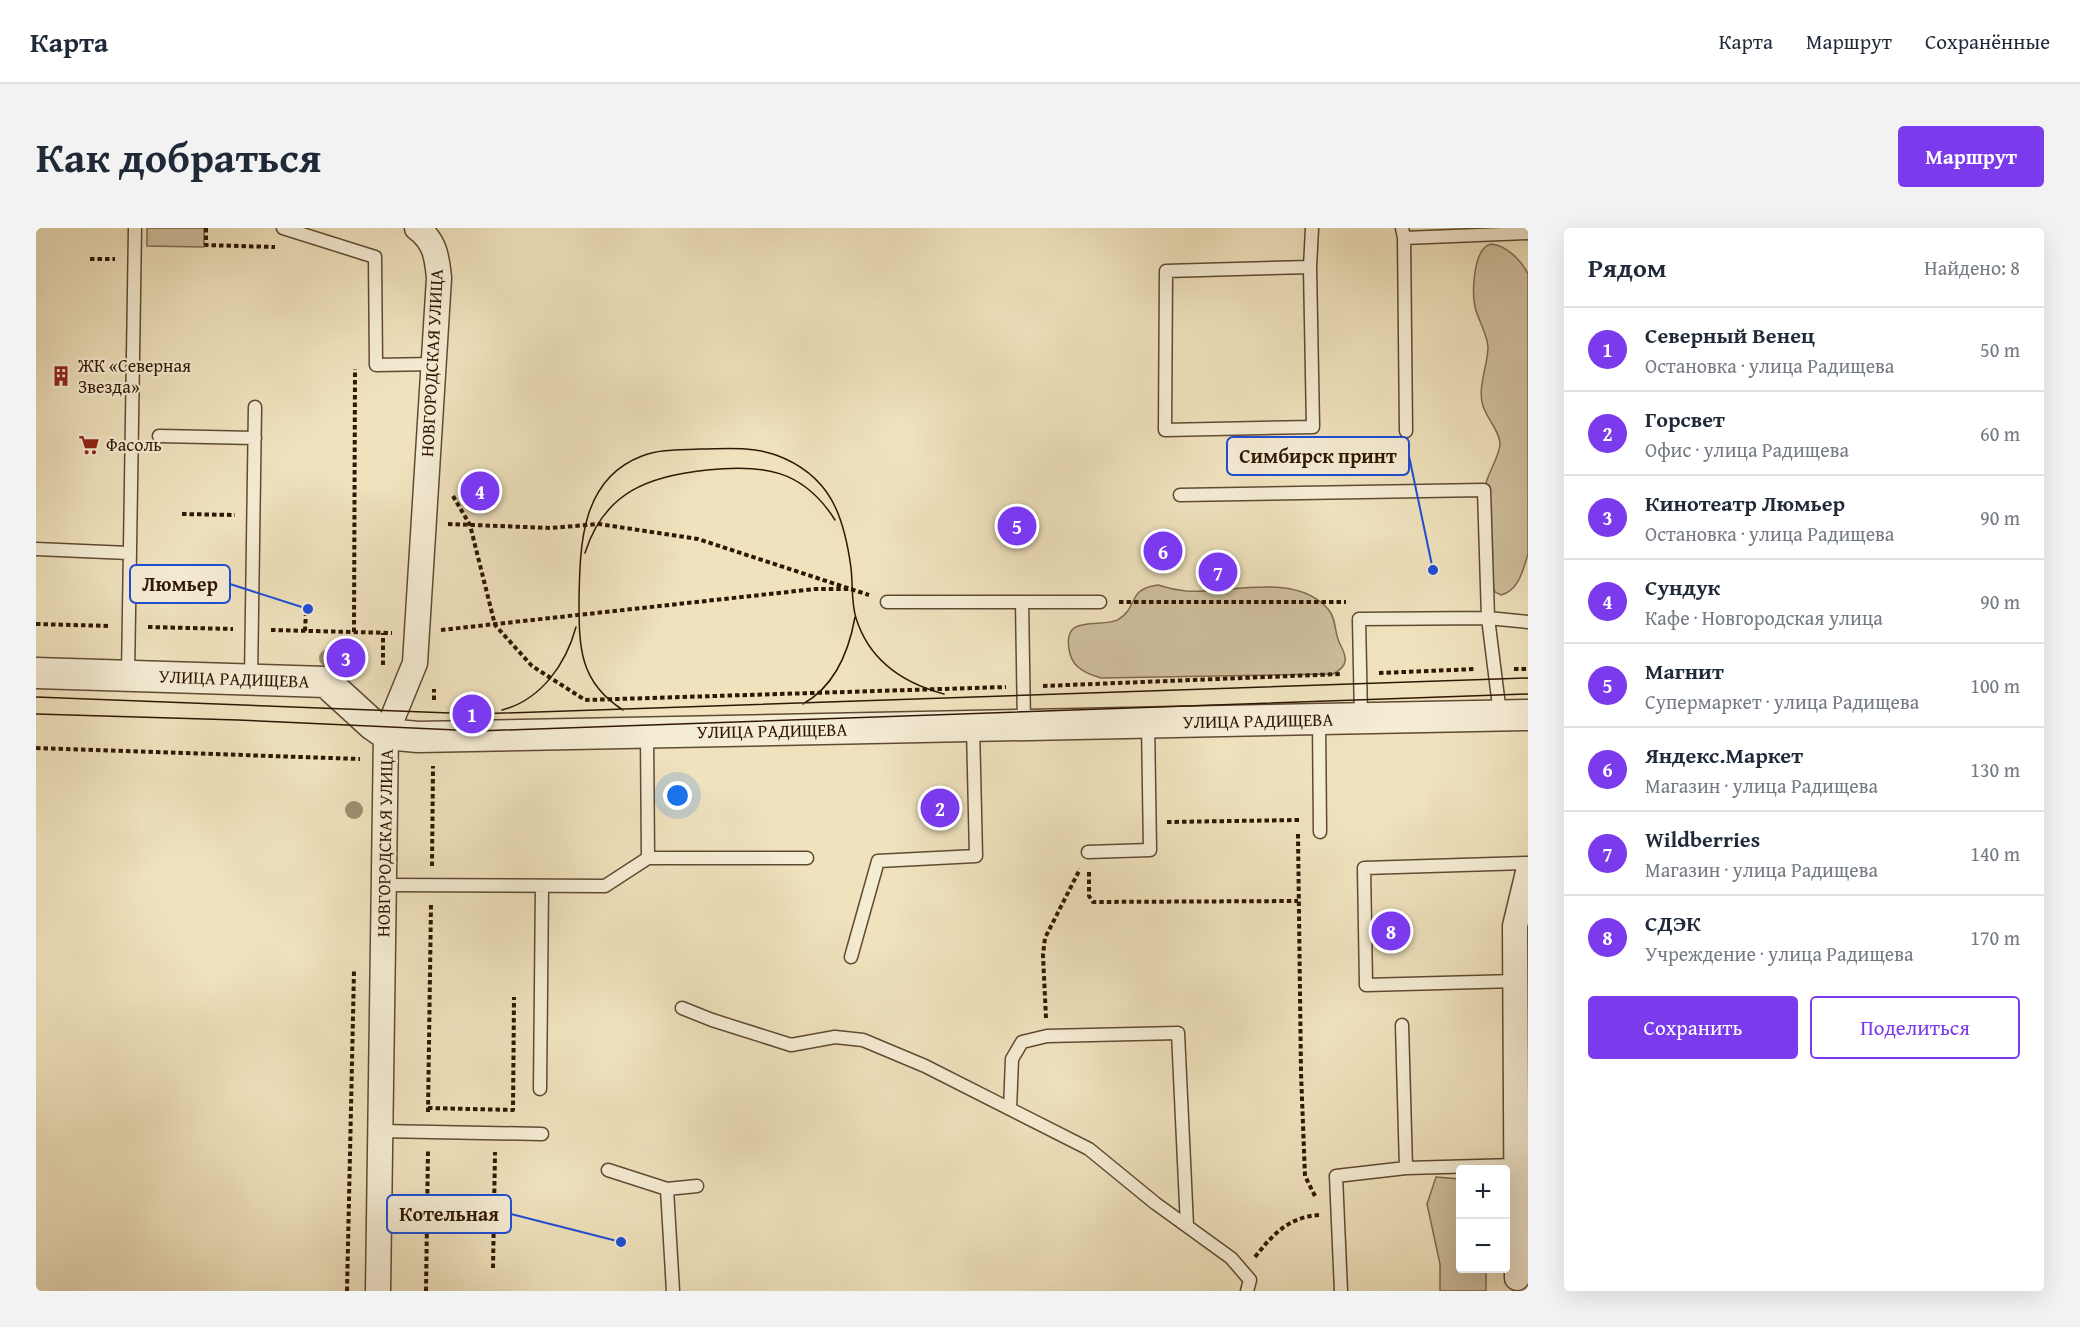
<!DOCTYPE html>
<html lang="ru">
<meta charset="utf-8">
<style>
:root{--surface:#fff;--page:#f2f2f3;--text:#1f2937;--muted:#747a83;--line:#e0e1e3;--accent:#7c3aed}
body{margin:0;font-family:"Gentium Book Plus",serif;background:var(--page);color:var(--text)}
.controls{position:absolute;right:18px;bottom:18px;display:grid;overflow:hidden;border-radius:6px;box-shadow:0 6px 24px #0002}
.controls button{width:54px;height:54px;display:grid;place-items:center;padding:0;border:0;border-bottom:2px solid var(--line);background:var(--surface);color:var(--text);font:30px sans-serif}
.you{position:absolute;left:642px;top:568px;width:21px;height:21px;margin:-15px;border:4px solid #fff;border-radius:50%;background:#1a73e8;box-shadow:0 0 0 9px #1a73e833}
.badge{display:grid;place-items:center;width:39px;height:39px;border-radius:50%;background:var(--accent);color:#fff;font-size:20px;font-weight:700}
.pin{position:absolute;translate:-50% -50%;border:3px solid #fff;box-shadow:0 2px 6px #0006}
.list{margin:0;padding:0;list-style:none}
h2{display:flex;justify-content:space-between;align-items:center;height:78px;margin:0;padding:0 24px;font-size:26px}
h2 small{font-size:20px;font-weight:400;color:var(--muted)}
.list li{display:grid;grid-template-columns:39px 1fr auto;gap:18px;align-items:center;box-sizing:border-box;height:84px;padding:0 24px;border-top:2px solid var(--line)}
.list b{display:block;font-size:22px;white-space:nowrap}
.list p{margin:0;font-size:20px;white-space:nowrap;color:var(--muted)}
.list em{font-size:20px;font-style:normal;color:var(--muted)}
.actions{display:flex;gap:12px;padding:18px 24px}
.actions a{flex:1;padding:14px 0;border:2px solid var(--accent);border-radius:6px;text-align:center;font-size:21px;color:var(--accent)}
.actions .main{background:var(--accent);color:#fff}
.map{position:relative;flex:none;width:1492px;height:1063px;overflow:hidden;border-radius:6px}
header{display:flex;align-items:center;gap:36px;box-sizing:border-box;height:84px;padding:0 30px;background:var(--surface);border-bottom:2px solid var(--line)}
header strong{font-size:28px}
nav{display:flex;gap:33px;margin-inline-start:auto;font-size:21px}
.intro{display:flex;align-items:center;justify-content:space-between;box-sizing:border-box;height:144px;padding:0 36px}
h1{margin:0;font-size:42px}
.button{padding:15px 27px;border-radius:6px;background:var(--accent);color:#fff;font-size:21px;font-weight:700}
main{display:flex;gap:36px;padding:0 36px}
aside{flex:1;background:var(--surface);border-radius:6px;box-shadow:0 6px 24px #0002}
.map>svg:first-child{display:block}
</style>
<header>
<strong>Карта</strong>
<nav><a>Карта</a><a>Маршрут</a><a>Сохранённые</a></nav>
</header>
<div class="intro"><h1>Как добраться</h1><a class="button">Маршрут</a></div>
<main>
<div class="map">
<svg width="1492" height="1063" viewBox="0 0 1492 1063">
<rect width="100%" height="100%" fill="#efe2bd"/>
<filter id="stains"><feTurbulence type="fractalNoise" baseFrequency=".00333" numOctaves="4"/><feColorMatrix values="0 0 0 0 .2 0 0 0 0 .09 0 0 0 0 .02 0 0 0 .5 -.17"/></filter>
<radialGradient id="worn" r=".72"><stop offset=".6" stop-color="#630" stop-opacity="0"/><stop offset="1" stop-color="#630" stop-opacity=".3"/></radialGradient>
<path fill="#cfbf9d" stroke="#806b50" stroke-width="1.5" d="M 111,0 L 168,0 L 168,19 L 111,18 Z
M 1455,16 C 1470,17 1485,32 1492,46 L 1492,326 C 1487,342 1483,362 1465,367 L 1459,364 L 1455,353 L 1450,255 C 1453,244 1464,226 1464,216 C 1464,203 1451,191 1447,178 C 1441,160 1452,137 1452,119 C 1451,105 1442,92 1439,79 C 1436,64 1437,20 1455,16 Z
M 1122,357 C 1131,360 1140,362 1150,363 C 1192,366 1259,343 1292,381 C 1301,391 1298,405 1304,416 C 1311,429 1313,438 1297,446 L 1065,450 C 1052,446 1038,441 1034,426 C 1023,382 1068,402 1083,391 C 1103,378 1091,361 1122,357 Z
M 1400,949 L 1424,951 L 1424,1040 L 1450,1041 L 1450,1063 L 1404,1063 L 1404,1036 L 1391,976 Z"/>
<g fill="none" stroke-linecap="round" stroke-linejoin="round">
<g stroke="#604a32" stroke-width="15">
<path id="service" d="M 247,0 L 339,29 L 340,137 L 397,136
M 1366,0 L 1368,10 L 1370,203
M 1368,10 L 1492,5
M 1274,39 L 1277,199 L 1129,202 L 1130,43 L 1274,39 L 1276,0
M 123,208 L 219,210
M 1144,267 L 1448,262 L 1452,390 L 1492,394
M 0,321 L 93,325
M 851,374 L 1064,374
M 986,374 L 988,496
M 92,448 L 99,0
M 215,451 L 219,179
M 1325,490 L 1323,391 L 1452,390 L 1464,486
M 1283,491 L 1284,604
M 611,506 L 612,630 L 771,630
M 1052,624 L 1114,622 L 1112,495
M 348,657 L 569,658 L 612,630
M 815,729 L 842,633 L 940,628 L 937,499
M 1480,753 L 1330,757 L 1328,640 L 1492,635
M 646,780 L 676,792 L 755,817 L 799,809 L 827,812 L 889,838 L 1053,921 L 1119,975 L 1195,1030 L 1214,1052 L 1211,1063
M 1366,797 L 1370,940
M 504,861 L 506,658
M 974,881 L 976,831 L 986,814 L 1011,808 L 1142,805 L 1151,998
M 344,903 L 506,906
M 572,942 L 631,961 L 637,1063
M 631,961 L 661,958
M 1305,1063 L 1300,948 L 1370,940 L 1480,937"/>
</g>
<g stroke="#604a32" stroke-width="27">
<path id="minor" d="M 1481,1050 L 1479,698 L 1492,644
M 342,1063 L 350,506 L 379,435 L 403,50 C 401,29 399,13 381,0"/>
</g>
<g stroke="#604a32" stroke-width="33">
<path id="tertiary" d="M 0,445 L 290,454 L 337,497 L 350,506 L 382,509 L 1492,487"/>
</g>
<path stroke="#301703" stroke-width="4" stroke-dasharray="4.5 3" stroke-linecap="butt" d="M 170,0 L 170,17 L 239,19
M 54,31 L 79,31
M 417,268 L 434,297 L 459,397 L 496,438 L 549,472 L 970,459
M 146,286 L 199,287
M 412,296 L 514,300 L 563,296 L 662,311 L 833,367
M 1083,374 L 1310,374
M 0,396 L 74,398
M 112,399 L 197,401
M 235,402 L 356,405
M 405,402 L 779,361 L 816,361
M 269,403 L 270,383
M 318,404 L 319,141
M 347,437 L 347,405
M 1478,441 L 1492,441
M 1343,445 L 1440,441
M 1007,458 L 1305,446
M 398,472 L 398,461
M 0,520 L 324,531
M 1131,594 L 1263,592
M 1262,606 L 1265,845 L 1269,948 L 1279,968
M 396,638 L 397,538
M 1053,644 L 1053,668 L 1057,674 L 1262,673
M 1010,790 L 1007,727 L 1009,710 L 1044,641
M 392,880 L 477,882 L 478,769
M 392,884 L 395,676
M 1219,1029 C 1237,1006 1253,989 1283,987
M 457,1040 L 459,924
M 311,1063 L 318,743
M 390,1063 L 392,922"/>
<use href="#service" stroke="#f5ecd4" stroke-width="12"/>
<use href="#minor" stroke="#f5ecd4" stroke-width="24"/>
<use href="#tertiary" stroke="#f5ecd4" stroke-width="30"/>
<path stroke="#301703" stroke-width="1.5" d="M 549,325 C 568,264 613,248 671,242 C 726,236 767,241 799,292
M 0,469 L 440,486 L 1492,450
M 767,476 C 799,458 813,423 819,389
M 466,482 C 505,472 530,436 540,399
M 587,482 C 543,454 543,419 543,371 C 544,317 545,251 606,228 C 624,221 645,222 664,221 C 689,221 715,218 740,227 C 794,247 808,287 815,340 C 817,356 815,374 820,390 C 833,432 867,455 908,466
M 0,486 L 202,492 L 442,503 L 1492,466"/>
</g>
<g fill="#a08e70">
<circle cx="292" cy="430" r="9"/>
<circle cx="318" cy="582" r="9"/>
</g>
<defs>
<g id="building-bare" transform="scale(1.62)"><path d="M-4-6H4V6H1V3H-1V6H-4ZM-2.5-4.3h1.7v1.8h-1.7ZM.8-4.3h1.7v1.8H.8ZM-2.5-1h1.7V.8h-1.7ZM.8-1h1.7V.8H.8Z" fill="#8f2418" stroke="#f5ecd4" stroke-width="2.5" paint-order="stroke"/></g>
<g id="supermarket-bare" transform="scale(1.62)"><path d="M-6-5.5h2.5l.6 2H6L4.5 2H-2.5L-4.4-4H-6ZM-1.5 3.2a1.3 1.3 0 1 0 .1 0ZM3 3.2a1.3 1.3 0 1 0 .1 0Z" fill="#8f2418" stroke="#f5ecd4" stroke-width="2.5" paint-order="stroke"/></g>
</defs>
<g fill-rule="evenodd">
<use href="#building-bare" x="25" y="148"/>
<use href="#supermarket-bare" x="53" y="217"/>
</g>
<g text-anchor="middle" stroke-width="4.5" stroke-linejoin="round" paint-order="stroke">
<g font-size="18" fill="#301703" stroke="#f5ecd4">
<text transform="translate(396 135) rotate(-87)" y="6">НОВГОРОДСКАЯ УЛИЦА</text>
<text transform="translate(198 451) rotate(2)" y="6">УЛИЦА РАДИЩЕВА</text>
<text transform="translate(1222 493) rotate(-1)" y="6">УЛИЦА РАДИЩЕВА</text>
<text transform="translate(736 503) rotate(-1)" y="6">УЛИЦА РАДИЩЕВА</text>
<text transform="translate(349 615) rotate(-89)" y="6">НОВГОРОДСКАЯ УЛИЦА</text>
</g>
<g font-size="18" fill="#301703" stroke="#f5ecd4" text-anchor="start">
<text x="42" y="144">ЖК «Северная<tspan x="42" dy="21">Звезда»</tspan></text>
<text x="70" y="223">Фасоль</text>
</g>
</g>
<path fill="none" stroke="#1d4ed8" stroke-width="2" d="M1397 342L1373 228M272 381L194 356M585 1014L475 986"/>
<g fill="#1d4ed8" stroke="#f5ecd4" stroke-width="2">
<circle cx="1397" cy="342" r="6"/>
<circle cx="272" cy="381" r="6"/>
<circle cx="585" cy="1014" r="6"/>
</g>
<g fill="#f5ecd4" stroke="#1d4ed8" stroke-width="2">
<rect x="1191" y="209" width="182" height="38" rx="6"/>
<rect x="94" y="337" width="100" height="38" rx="6"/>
<rect x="351" y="967" width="124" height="38" rx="6"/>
</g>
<g font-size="20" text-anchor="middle" font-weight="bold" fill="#301703">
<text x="1282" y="235">Симбирск принт</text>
<text x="144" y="363">Люмьер</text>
<text x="413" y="993">Котельная</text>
</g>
<rect width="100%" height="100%" filter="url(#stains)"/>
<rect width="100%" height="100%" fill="url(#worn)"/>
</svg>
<div class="controls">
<button>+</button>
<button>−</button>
</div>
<div class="you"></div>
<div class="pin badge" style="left:436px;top:486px">1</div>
<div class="pin badge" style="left:904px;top:580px">2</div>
<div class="pin badge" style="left:310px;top:430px">3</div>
<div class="pin badge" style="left:444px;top:263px">4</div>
<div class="pin badge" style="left:981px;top:298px">5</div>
<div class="pin badge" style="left:1127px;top:323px">6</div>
<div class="pin badge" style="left:1182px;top:344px">7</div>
<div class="pin badge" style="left:1355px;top:703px">8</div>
</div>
<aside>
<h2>Рядом<small>Найдено: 8</small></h2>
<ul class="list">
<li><span class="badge">1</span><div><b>Северный Венец</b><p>Остановка · улица Радищева</p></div><em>50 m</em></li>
<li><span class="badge">2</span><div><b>Горсвет</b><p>Офис · улица Радищева</p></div><em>60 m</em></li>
<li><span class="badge">3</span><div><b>Кинотеатр Люмьер</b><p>Остановка · улица Радищева</p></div><em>90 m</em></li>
<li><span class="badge">4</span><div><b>Сундук</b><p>Кафе · Новгородская улица</p></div><em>90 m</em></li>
<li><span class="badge">5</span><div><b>Магнит</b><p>Супермаркет · улица Радищева</p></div><em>100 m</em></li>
<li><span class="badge">6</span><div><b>Яндекс.Маркет</b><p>Магазин · улица Радищева</p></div><em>130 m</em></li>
<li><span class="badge">7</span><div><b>Wildberries</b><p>Магазин · улица Радищева</p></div><em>140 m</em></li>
<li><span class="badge">8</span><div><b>СДЭК</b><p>Учреждение · улица Радищева</p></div><em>170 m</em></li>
</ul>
<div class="actions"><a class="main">Сохранить</a><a>Поделиться</a></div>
</aside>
</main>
